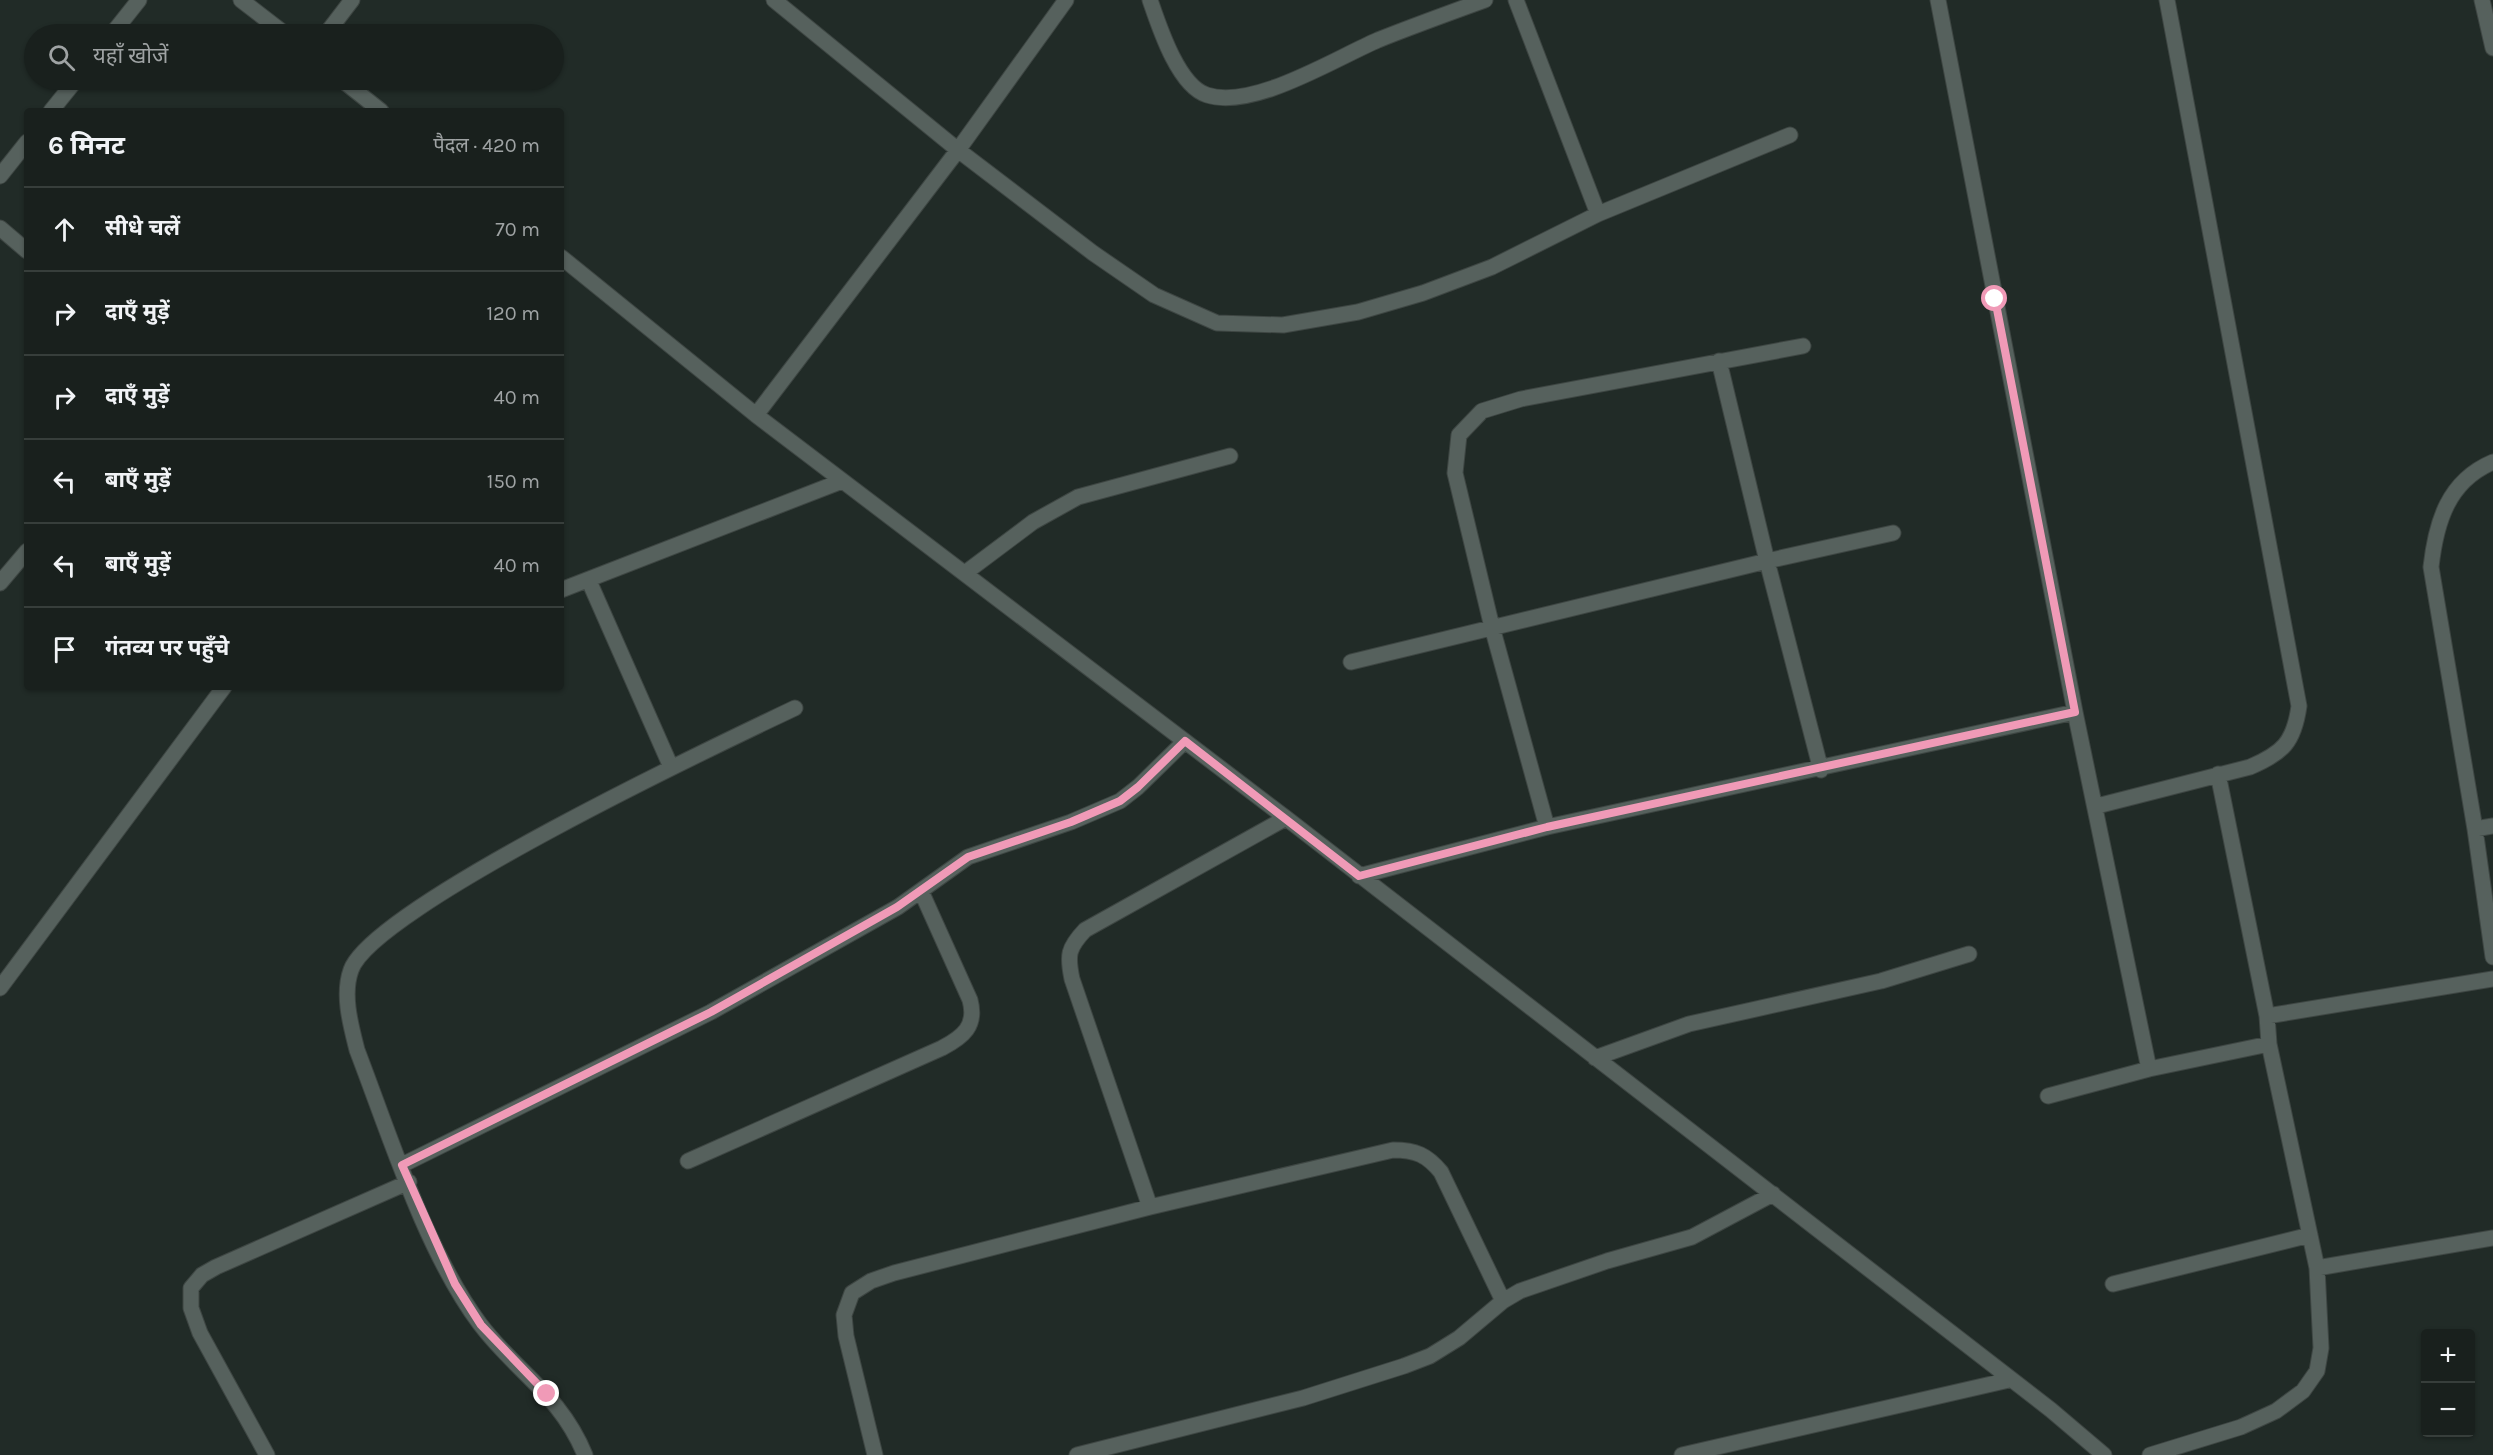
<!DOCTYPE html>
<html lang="hi">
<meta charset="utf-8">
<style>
:root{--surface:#19201d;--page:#262d2a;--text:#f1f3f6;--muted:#9fa3a4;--line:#373e3b}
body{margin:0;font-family:Karla,"Noto Sans Devanagari",sans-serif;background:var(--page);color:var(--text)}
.controls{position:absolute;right:18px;bottom:18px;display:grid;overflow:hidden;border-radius:6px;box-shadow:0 2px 4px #0004}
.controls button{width:54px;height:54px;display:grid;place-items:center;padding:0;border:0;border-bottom:2px solid var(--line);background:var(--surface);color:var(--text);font:30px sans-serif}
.stop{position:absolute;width:18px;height:18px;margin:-14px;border:4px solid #f09ab7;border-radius:50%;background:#fff}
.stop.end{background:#f09ab7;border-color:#fff;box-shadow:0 2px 6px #0008}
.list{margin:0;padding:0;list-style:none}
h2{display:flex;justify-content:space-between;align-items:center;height:78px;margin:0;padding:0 24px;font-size:26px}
h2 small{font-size:20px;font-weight:400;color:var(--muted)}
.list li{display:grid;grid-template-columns:39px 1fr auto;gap:18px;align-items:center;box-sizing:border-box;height:84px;padding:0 24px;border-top:2px solid var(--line)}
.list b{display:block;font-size:22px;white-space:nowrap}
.list em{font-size:20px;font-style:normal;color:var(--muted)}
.icon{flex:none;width:33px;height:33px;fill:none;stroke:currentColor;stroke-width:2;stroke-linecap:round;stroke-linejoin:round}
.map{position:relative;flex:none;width:2493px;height:1455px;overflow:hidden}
.search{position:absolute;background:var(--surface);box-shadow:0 2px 4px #0004;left:24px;top:24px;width:540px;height:66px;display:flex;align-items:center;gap:15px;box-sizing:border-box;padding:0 21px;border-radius:33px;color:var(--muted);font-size:22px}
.panel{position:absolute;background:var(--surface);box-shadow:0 2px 4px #0004;left:24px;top:108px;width:540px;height:582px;border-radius:6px}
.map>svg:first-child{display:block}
</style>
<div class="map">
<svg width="2493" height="1455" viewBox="0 0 2493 1455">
<rect width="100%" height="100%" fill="#212b27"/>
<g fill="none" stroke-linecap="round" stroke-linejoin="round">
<g stroke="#3e4643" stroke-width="17">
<path id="minor" d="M 241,0 L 285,34
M 774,0 L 958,150 L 1093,253 L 1154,295 L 1217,323 L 1283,325 L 1358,312 L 1423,293 L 1492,267 L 1598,214 L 1790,135
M 1150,0 C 1159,26 1178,86 1207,95 C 1253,110 1334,59 1378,40 C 1413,26 1449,13 1485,0
M 1516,0 L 1598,214
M 1938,0 L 2075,712 L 2149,1069
M 2482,0 L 2493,48
M 112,34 L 139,0
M 326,34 L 352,0
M 342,80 L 381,111
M 51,111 L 76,80
M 0,176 L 27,142
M 0,228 L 27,251
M 561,257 L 756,415 L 1286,818 L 2051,1410 L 2104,1455
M 1719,361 L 1767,561 L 1821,770
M 756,415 L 958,150 L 1066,0
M 2493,462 C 2448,481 2436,522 2431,567 L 2475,829 L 2493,957
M 965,573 L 1033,522 L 1078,497 L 1230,456
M 589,581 L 671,767
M 0,583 L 27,551
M 561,590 L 842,481
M 1351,662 L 1767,561 L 1893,533
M 2097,806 L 2250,767 C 2283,753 2294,742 2299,706 L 2167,0
M 1547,827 L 1492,627 L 1455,473 L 1459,435 L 1482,411 L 1521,399 L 1803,346
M 2475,829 L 2493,826
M 1359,876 L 1547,827 L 2075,712
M 0,988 L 224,687
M 2267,1016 L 2493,979
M 1595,1058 L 1689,1024 L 1881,981 L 1969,954
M 2048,1096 L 2149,1069 L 2269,1044
M 688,1161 L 942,1048 C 963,1037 977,1026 970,1000 L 921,891
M 402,1165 L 711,1012 L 898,907 L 968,857 L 1071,822 L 1120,801 L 1138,787 L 1185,741
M 1150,1207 L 1072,979 C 1067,955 1068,948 1085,930 L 1286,818
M 2317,1268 L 2493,1238
M 2113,1284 L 2310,1235
M 267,1455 L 200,1333 L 191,1308 L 191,1288 L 202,1275 L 216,1267 L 409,1182
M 585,1455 C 560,1394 517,1373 480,1324 C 426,1252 390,1136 357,1050 C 351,1026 342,995 351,970 C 372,908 721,743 795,708
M 875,1455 L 846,1336 L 844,1315 L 852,1293 L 871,1281 L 894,1273 L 1150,1207 L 1393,1150 C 1416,1150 1427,1155 1441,1172 L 1503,1301
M 1077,1455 L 1303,1398 L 1404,1366 L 1430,1356 L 1459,1338 L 1503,1301 L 1520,1291 L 1607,1261 L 1692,1237 L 1773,1194
M 1682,1455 L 2009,1380
M 2150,1455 L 2241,1427 L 2276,1411 L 2303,1391 L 2317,1371 L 2321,1348 L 2317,1268 L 2269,1044 L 2267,1016 L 2218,774"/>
</g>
<use href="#minor" stroke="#56615d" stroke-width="15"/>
</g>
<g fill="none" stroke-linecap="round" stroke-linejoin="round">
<path stroke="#f09ab7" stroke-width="8" d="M 547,1394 L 481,1325 L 455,1284 L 402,1165 L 711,1012 L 897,907 L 968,857 L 1071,822 L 1120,801 L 1138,787 L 1185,741 L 1359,876 L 1547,827 L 2075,712 L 1995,299"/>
</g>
</svg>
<div class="controls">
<button>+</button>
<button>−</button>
</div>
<div class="stop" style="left:1995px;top:299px"></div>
<div class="stop end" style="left:547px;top:1394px"></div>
<div class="search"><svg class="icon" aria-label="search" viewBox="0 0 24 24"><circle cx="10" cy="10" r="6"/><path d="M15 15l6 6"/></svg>यहाँ खोजें</div>
<section class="panel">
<h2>6 मिनट<small>पैदल · 420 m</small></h2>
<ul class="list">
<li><svg class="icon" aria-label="ahead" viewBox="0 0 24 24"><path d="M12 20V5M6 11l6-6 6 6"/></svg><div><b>सीधे चलें</b></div><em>70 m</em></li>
<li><svg class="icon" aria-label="right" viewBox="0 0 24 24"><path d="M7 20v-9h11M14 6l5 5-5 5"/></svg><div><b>दाएँ मुड़ें</b></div><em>120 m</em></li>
<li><svg class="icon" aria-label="right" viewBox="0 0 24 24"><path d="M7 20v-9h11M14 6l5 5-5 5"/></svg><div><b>दाएँ मुड़ें</b></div><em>40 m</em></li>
<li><svg class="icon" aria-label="left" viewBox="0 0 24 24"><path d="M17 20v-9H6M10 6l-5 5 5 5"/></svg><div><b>बाएँ मुड़ें</b></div><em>150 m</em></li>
<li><svg class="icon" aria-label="left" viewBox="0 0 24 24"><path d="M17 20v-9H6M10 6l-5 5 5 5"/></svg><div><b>बाएँ मुड़ें</b></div><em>40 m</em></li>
<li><svg class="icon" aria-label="arrive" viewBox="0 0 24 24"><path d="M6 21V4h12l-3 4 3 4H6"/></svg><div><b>गंतव्य पर पहुँचे</b></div></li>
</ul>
</section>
</div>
